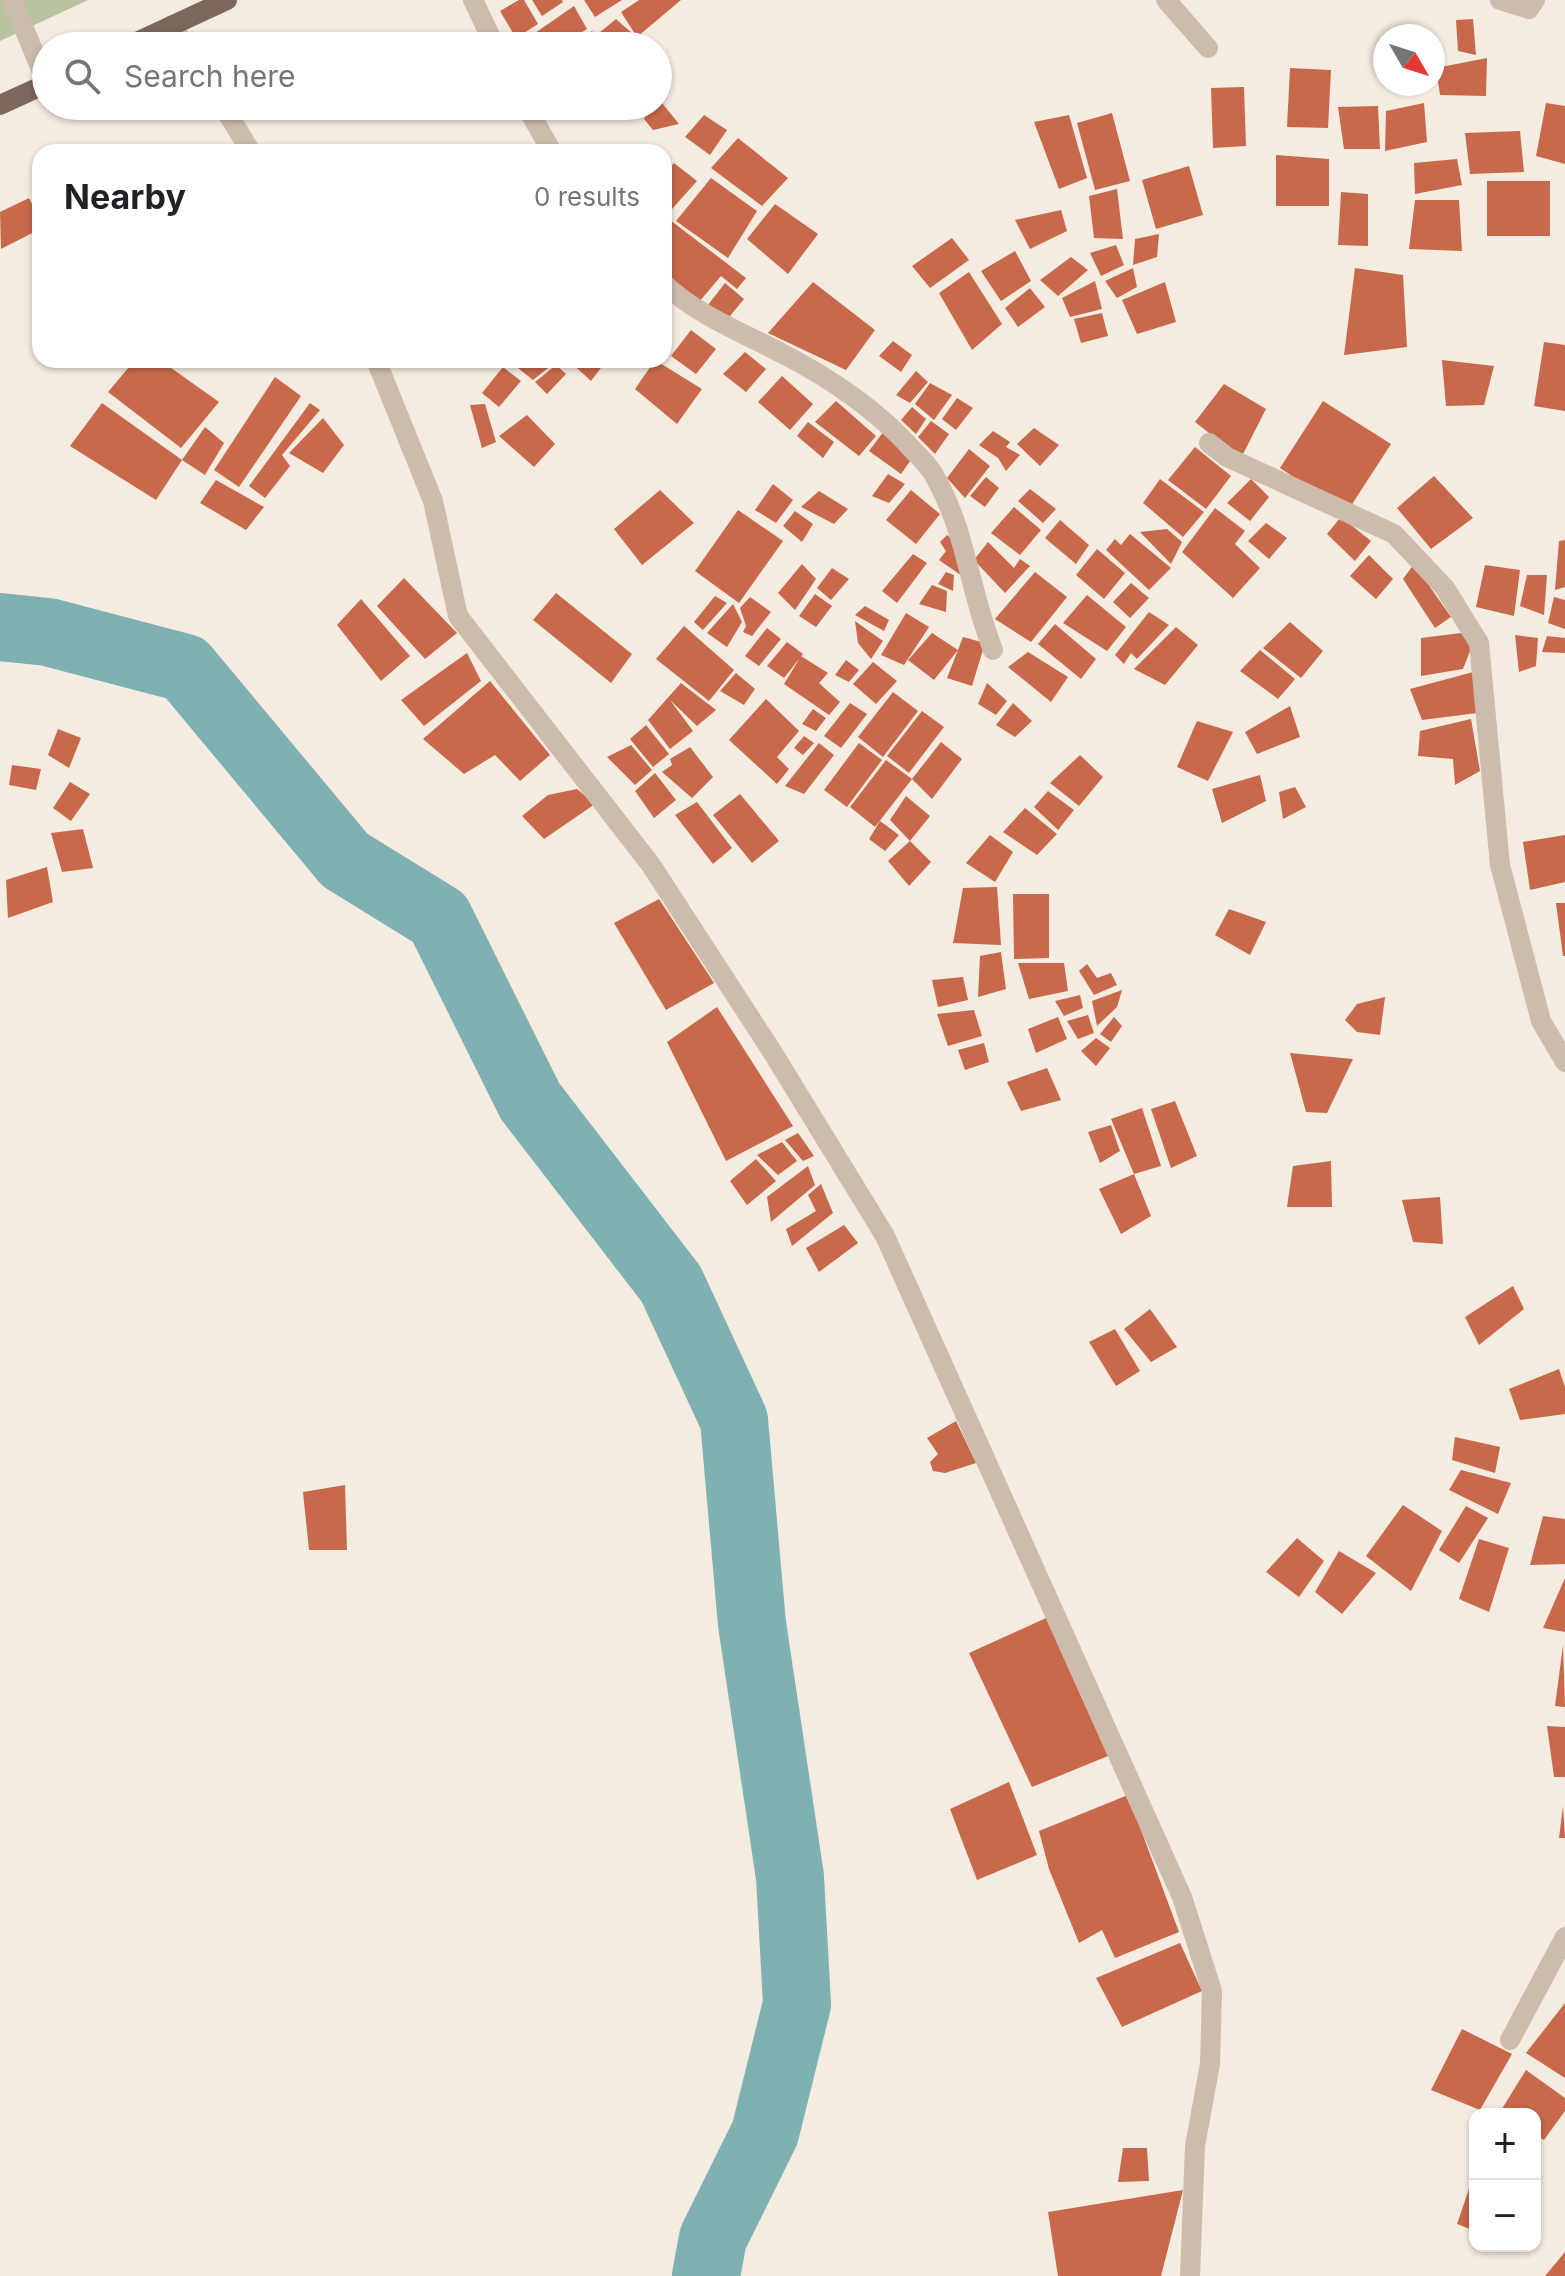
<!DOCTYPE html>
<meta charset="utf-8">
<style>
:root{--surface:#fff;--page:#f2f2f2;--text:#202124;--muted:#757577;--line:#e0e0e0}
body{margin:0;font-family:Inter,sans-serif;background:var(--page);color:var(--text)}
.controls{position:absolute;right:24px;bottom:24px;display:grid;overflow:hidden;border-radius:16px;box-shadow:0 2px 6px #0004}
.controls button{width:72px;height:72px;display:grid;place-items:center;padding:0;border:0;border-bottom:2px solid var(--line);background:var(--surface);color:var(--text);font:40px sans-serif}
.compass{position:absolute;left:1373px;top:24px;width:72px;height:72px;border-radius:50%;background:var(--surface);box-shadow:0 2px 6px #0004;rotate:129deg}
.list{margin:0;padding:0;list-style:none}
h2{display:flex;justify-content:space-between;align-items:center;height:104px;margin:0;padding:0 32px;font-size:34px}
h2 small{font-size:26px;font-weight:400;color:var(--muted)}
.icon{flex:none;width:44px;height:44px;fill:none;stroke:currentColor;stroke-width:2;stroke-linecap:round;stroke-linejoin:round}
.map{position:relative;flex:none;width:1565px;height:2276px;overflow:hidden}
.search{position:absolute;background:var(--surface);box-shadow:0 2px 6px #0004;left:32px;top:32px;width:640px;height:88px;display:flex;align-items:center;gap:20px;box-sizing:border-box;padding:0 28px;border-radius:44px;color:var(--muted);font-size:30px}
.panel{position:absolute;background:var(--surface);box-shadow:0 2px 6px #0004;left:32px;top:144px;width:640px;height:224px;border-radius:24px}
.map>svg:first-child{display:block}
</style>
<div class="map">
<svg width="1565" height="2276" viewBox="0 0 1565 2276">
<rect width="100%" height="100%" fill="#f4ebe1"/>
<path fill="#b8c4a0" d="M 0,0 L 88,0 L 0,41 Z"/>
<g fill="none" stroke-linecap="round" stroke-linejoin="round">
<path stroke="#7fb0b2" stroke-width="68" d="M 0,627 L 48,632 L 185,668 L 345,860 L 439,918 L 530,1101 L 671,1284 L 734,1420 L 752,1624 L 790,1877 L 797,2004 L 765,2133 L 713,2238 L 706,2276"/>
</g>
<path fill="#c8694b" d="M 519,0 L 524,0 L 538,24 L 516,38 L 500,11 Z
M 532,0 L 562,0 L 563,2 L 542,16 Z
M 584,0 L 622,0 L 595,17 Z
M 639,0 L 681,0 L 637,37 L 621,12 Z
M 574,6 L 587,29 L 559,46 L 529,46 L 525,40 Z
M 616,19 L 642,42 L 646,46 L 614,46 L 600,32 Z
M 1473,19 L 1476,55 L 1458,51 L 1456,20 Z
M 592,31 L 603,46 L 570,46 Z
M 1487,58 L 1486,96 L 1440,95 L 1436,68 Z
M 1290,68 L 1331,70 L 1328,128 L 1287,127 Z
M 1244,87 L 1246,146 L 1213,148 L 1211,88 Z
M 658,98 L 679,124 L 653,130 L 644,119 L 652,106 L 658,106 Z
M 1424,103 L 1427,142 L 1385,151 L 1386,111 Z
M 1546,103 L 1565,106 L 1565,164 L 1536,156 Z
M 1378,106 L 1380,149 L 1344,149 L 1338,107 Z
M 1112,113 L 1130,181 L 1095,190 L 1077,123 Z
M 704,115 L 727,130 L 710,155 L 685,137 Z
M 1069,115 L 1087,178 L 1059,189 L 1034,122 Z
M 1520,131 L 1524,172 L 1470,174 L 1465,133 Z
M 738,138 L 788,178 L 762,206 L 711,168 Z
M 1276,155 L 1329,159 L 1329,206 L 1276,206 Z
M 1457,159 L 1462,185 L 1415,194 L 1414,163 Z
M 674,163 L 697,181 L 664,218 L 664,175 Z
M 1189,166 L 1203,215 L 1156,229 L 1142,180 Z
M 711,178 L 757,211 L 728,258 L 676,221 Z
M 1487,181 L 1550,181 L 1550,236 L 1487,236 Z
M 1117,189 L 1123,239 L 1094,238 L 1089,196 Z
M 1341,192 L 1368,194 L 1368,246 L 1338,245 Z
M 29,198 L 40,220 L 40,229 L 1,249 L 0,212 Z
M 1415,200 L 1459,200 L 1462,251 L 1409,249 Z
M 775,204 L 818,234 L 788,274 L 747,239 Z
M 1061,210 L 1067,231 L 1030,249 L 1015,220 Z
M 670,220 L 746,278 L 737,289 L 721,276 L 699,302 L 664,271 L 664,228 Z
M 1159,234 L 1157,257 L 1133,265 L 1135,239 Z
M 952,238 L 969,260 L 930,288 L 912,266 Z
M 1116,245 L 1124,265 L 1101,276 L 1090,253 Z
M 1015,251 L 1031,281 L 1001,301 L 981,271 Z
M 1071,257 L 1088,270 L 1058,296 L 1040,280 Z
M 1133,268 L 1137,287 L 1117,298 L 1105,281 Z
M 1355,268 L 1403,275 L 1407,347 L 1344,355 Z
M 969,272 L 1002,324 L 972,350 L 939,293 Z
M 1095,281 L 1102,309 L 1070,317 L 1062,298 Z
M 813,282 L 875,330 L 846,370 L 768,333 Z
M 1165,282 L 1176,322 L 1137,334 L 1122,300 Z
M 725,283 L 744,299 L 725,322 L 708,305 Z
M 1030,288 L 1045,307 L 1018,327 L 1005,308 Z
M 1102,313 L 1108,336 L 1081,343 L 1074,319 Z
M 691,330 L 716,349 L 696,374 L 671,356 Z
M 893,341 L 912,355 L 901,372 L 879,356 Z
M 1544,342 L 1565,345 L 1565,411 L 1534,406 Z
M 745,352 L 766,369 L 746,392 L 723,374 Z
M 135,360 L 160,360 L 219,402 L 181,448 L 108,392 Z
M 508,360 L 558,360 L 533,380 Z
M 568,360 L 607,360 L 591,381 Z
M 655,360 L 702,389 L 677,424 L 635,389 Z
M 1442,360 L 1494,366 L 1484,405 L 1446,406 Z
M 556,365 L 566,374 L 547,394 L 535,382 Z
M 503,367 L 521,381 L 499,407 L 482,393 Z
M 916,371 L 928,382 L 910,403 L 896,395 Z
M 782,376 L 813,404 L 790,430 L 758,402 Z
M 275,377 L 301,396 L 239,487 L 214,470 Z
M 930,383 L 952,395 L 934,420 L 915,404 Z
M 1224,384 L 1266,409 L 1241,458 L 1195,422 Z
M 957,398 L 973,408 L 956,430 L 942,419 Z
M 836,401 L 876,436 L 859,456 L 815,422 Z
M 1323,401 L 1391,444 L 1347,512 L 1280,468 Z
M 102,403 L 182,460 L 156,500 L 70,446 Z
M 310,403 L 320,410 L 282,455 L 290,466 L 265,498 L 249,486 Z
M 485,404 L 496,442 L 482,448 L 470,405 Z
M 912,407 L 926,419 L 916,434 L 901,420 Z
M 527,415 L 555,444 L 534,467 L 499,436 Z
M 323,418 L 344,445 L 323,473 L 289,453 Z
M 931,421 L 949,434 L 935,454 L 918,437 Z
M 808,422 L 834,442 L 823,458 L 797,436 Z
M 205,427 L 224,443 L 205,475 L 182,460 Z
M 1034,428 L 1059,445 L 1040,466 L 1017,444 Z
M 884,431 L 913,457 L 901,474 L 869,451 Z
M 993,431 L 1010,442 L 1006,447 L 1020,455 L 1006,471 L 998,458 L 979,445 Z
M 1195,447 L 1231,476 L 1206,509 L 1168,480 Z
M 969,449 L 990,466 L 965,498 L 947,478 Z
M 888,474 L 905,484 L 889,503 L 872,496 Z
M 1434,476 L 1473,518 L 1431,549 L 1397,508 Z
M 986,477 L 999,488 L 985,507 L 970,496 Z
M 1160,479 L 1204,512 L 1183,537 L 1143,503 Z
M 1251,479 L 1269,497 L 1250,521 L 1227,503 Z
M 216,480 L 264,507 L 246,530 L 200,503 Z
M 773,484 L 793,500 L 776,523 L 755,510 Z
M 1030,489 L 1056,509 L 1043,523 L 1018,501 Z
M 660,490 L 694,523 L 642,565 L 614,529 Z
M 911,490 L 940,514 L 916,544 L 886,520 Z
M 819,491 L 848,509 L 834,524 L 801,507 Z
M 1014,507 L 1041,530 L 1020,555 L 991,533 Z
M 1215,508 L 1245,531 L 1235,544 L 1260,568 L 1233,598 L 1182,552 Z
M 738,510 L 783,541 L 739,603 L 695,571 Z
M 795,511 L 813,524 L 802,542 L 783,526 Z
M 1341,517 L 1371,541 L 1355,561 L 1327,534 Z
M 1060,520 L 1089,545 L 1076,564 L 1045,538 Z
M 1266,523 L 1287,538 L 1269,559 L 1248,541 Z
M 1167,529 L 1182,542 L 1171,564 L 1140,532 Z
M 1130,534 L 1171,568 L 1149,590 L 1106,550 L 1115,539 L 1121,545 Z
M 947,535 L 960,545 L 962,576 L 939,560 L 946,551 L 940,542 Z
M 1565,540 L 1565,587 L 1555,590 L 1559,541 Z
M 988,542 L 1014,568 L 1020,559 L 1030,566 L 1005,593 L 974,560 Z
M 1097,549 L 1125,573 L 1104,599 L 1076,575 Z
M 913,554 L 927,563 L 897,603 L 882,591 Z
M 1369,555 L 1393,579 L 1376,599 L 1350,576 Z
M 802,564 L 816,579 L 795,610 L 778,593 Z
M 1414,564 L 1451,617 L 1435,628 L 1403,579 Z
M 1485,565 L 1520,570 L 1514,616 L 1476,607 Z
M 832,568 L 849,579 L 831,600 L 817,588 Z
M 946,572 L 954,575 L 953,591 L 938,584 Z
M 1035,572 L 1067,597 L 1031,642 L 995,619 Z
M 1527,575 L 1547,575 L 1544,615 L 1520,606 Z
M 404,578 L 457,633 L 425,659 L 377,606 Z
M 1131,583 L 1149,598 L 1130,618 L 1113,602 Z
M 932,585 L 947,591 L 946,612 L 919,604 Z
M 556,593 L 632,654 L 611,683 L 533,620 Z
M 815,594 L 832,606 L 816,627 L 799,616 Z
M 1087,595 L 1126,627 L 1107,651 L 1063,623 Z
M 715,596 L 727,603 L 703,630 L 694,622 Z
M 750,597 L 771,612 L 752,636 L 743,632 L 746,626 L 740,608 Z
M 1554,597 L 1565,600 L 1565,629 L 1548,623 Z
M 361,599 L 410,656 L 381,681 L 337,625 Z
M 733,604 L 742,622 L 727,647 L 707,633 Z
M 865,606 L 889,620 L 884,631 L 855,615 Z
M 1149,612 L 1169,625 L 1137,659 L 1131,653 L 1124,664 L 1115,655 Z
M 906,613 L 929,627 L 904,665 L 881,655 Z
M 855,621 L 883,641 L 871,659 L 858,643 Z
M 1290,622 L 1323,651 L 1301,678 L 1263,648 Z
M 1055,624 L 1096,659 L 1081,679 L 1038,644 Z
M 684,626 L 734,670 L 709,701 L 656,659 Z
M 1176,627 L 1198,645 L 1165,685 L 1134,669 Z
M 767,628 L 781,639 L 759,666 L 745,656 Z
M 932,633 L 958,650 L 963,637 L 985,643 L 972,686 L 947,678 L 958,650 L 934,680 L 908,660 Z
M 1461,633 L 1472,646 L 1463,669 L 1421,676 L 1421,638 Z
M 1515,635 L 1538,638 L 1536,666 L 1519,672 Z
M 1547,636 L 1565,638 L 1565,653 L 1542,652 Z
M 787,642 L 803,654 L 784,678 L 767,666 Z
M 1260,650 L 1295,679 L 1278,699 L 1240,671 Z
M 1028,652 L 1068,677 L 1051,702 L 1008,667 Z
M 467,653 L 481,681 L 424,726 L 401,700 Z
M 801,656 L 828,673 L 819,683 L 840,702 L 829,715 L 784,684 Z
M 846,660 L 859,670 L 849,682 L 835,675 Z
M 873,662 L 897,681 L 876,704 L 853,684 Z
M 1477,671 L 1485,712 L 1422,720 L 1410,689 Z
M 736,673 L 755,689 L 744,705 L 720,691 Z
M 490,681 L 550,755 L 520,781 L 495,755 L 464,774 L 423,739 Z
M 681,683 L 716,710 L 697,726 L 670,700 L 693,731 L 670,749 L 648,720 Z
M 987,683 L 1007,701 L 996,715 L 978,704 Z
M 893,692 L 918,711 L 883,757 L 858,737 Z
M 766,699 L 799,731 L 777,757 L 789,769 L 777,784 L 729,740 Z
M 850,703 L 867,714 L 841,748 L 824,736 Z
M 1013,703 L 1032,721 L 1015,737 L 996,725 Z
M 1290,706 L 1300,737 L 1257,754 L 1245,732 Z
M 813,709 L 826,718 L 816,731 L 802,724 Z
M 922,711 L 944,727 L 909,773 L 887,756 Z
M 1471,719 L 1480,771 L 1455,785 L 1453,759 L 1418,756 L 1420,731 Z
M 1197,721 L 1233,732 L 1208,781 L 1177,767 Z
M 646,725 L 669,754 L 653,767 L 630,739 Z
M 58,729 L 81,738 L 69,768 L 48,755 Z
M 804,736 L 814,743 L 803,755 L 794,748 Z
M 941,742 L 962,759 L 932,799 L 912,779 L 875,827 L 850,807 L 886,760 L 912,779 Z
M 819,743 L 834,755 L 804,794 L 785,786 Z
M 859,743 L 882,760 L 847,807 L 824,790 Z
M 631,745 L 652,770 L 635,785 L 607,757 Z
M 690,747 L 713,777 L 692,798 L 662,772 L 672,765 L 670,759 Z
M 1080,755 L 1103,777 L 1079,806 L 1050,783 Z
M 12,765 L 41,769 L 36,790 L 9,785 Z
M 655,773 L 676,800 L 654,818 L 635,791 Z
M 1260,775 L 1266,801 L 1222,823 L 1212,789 Z
M 70,782 L 90,794 L 71,821 L 53,808 Z
M 1295,787 L 1306,807 L 1283,819 L 1279,792 Z
M 577,789 L 595,804 L 544,839 L 522,816 L 548,795 Z
M 1048,791 L 1074,810 L 1058,830 L 1034,807 Z
M 740,794 L 779,841 L 752,863 L 713,815 Z
M 906,796 L 930,816 L 910,841 L 890,820 Z
M 697,802 L 732,848 L 713,864 L 675,815 Z
M 1025,808 L 1057,834 L 1037,855 L 1003,832 Z
M 880,821 L 899,835 L 885,851 L 869,839 Z
M 83,829 L 93,868 L 62,872 L 51,833 Z
M 990,835 L 1013,852 L 995,882 L 966,863 Z
M 1565,835 L 1565,882 L 1530,890 L 1523,842 Z
M 910,841 L 931,862 L 909,886 L 888,861 Z
M 47,867 L 53,902 L 8,918 L 6,880 Z
M 997,887 L 1001,945 L 953,943 L 963,888 Z
M 1013,894 L 1049,894 L 1049,958 L 1014,959 Z
M 659,899 L 714,983 L 666,1010 L 614,923 Z
M 1556,903 L 1565,903 L 1565,956 L 1563,956 Z
M 1229,909 L 1266,922 L 1250,955 L 1215,935 Z
M 1001,952 L 1006,989 L 978,997 L 980,956 Z
M 1018,963 L 1064,963 L 1068,991 L 1029,999 Z
M 1087,964 L 1097,978 L 1111,973 L 1117,985 L 1094,995 L 1079,971 Z
M 963,977 L 968,1000 L 938,1007 L 932,980 Z
M 1122,990 L 1117,1007 L 1097,1026 L 1092,1001 Z
M 1080,995 L 1083,1008 L 1064,1016 L 1055,1001 Z
M 1385,997 L 1380,1035 L 1357,1032 L 1345,1020 L 1357,1004 Z
M 717,1007 L 793,1126 L 726,1161 L 667,1042 Z
M 974,1010 L 982,1036 L 948,1046 L 937,1014 Z
M 1088,1015 L 1094,1033 L 1078,1039 L 1067,1021 Z
M 1058,1017 L 1067,1039 L 1036,1053 L 1028,1029 Z
M 1114,1017 L 1122,1026 L 1111,1042 L 1100,1034 Z
M 1096,1038 L 1110,1048 L 1096,1066 L 1081,1051 Z
M 984,1043 L 989,1062 L 965,1070 L 958,1050 Z
M 1290,1053 L 1353,1059 L 1327,1113 L 1306,1112 Z
M 1047,1068 L 1061,1100 L 1021,1111 L 1007,1082 Z
M 1175,1101 L 1197,1156 L 1171,1168 L 1151,1109 Z
M 1142,1108 L 1161,1166 L 1134,1174 L 1111,1119 Z
M 1111,1125 L 1120,1151 L 1100,1163 L 1088,1132 Z
M 798,1133 L 814,1156 L 803,1161 L 785,1140 Z
M 782,1142 L 797,1161 L 778,1175 L 757,1155 Z
M 756,1159 L 776,1181 L 747,1205 L 730,1181 Z
M 1331,1161 L 1332,1207 L 1287,1207 L 1293,1166 Z
M 808,1166 L 815,1185 L 771,1222 L 767,1197 Z
M 1134,1174 L 1151,1216 L 1121,1234 L 1099,1189 Z
M 821,1184 L 833,1213 L 792,1246 L 786,1229 L 816,1211 L 808,1195 Z
M 1440,1197 L 1443,1244 L 1413,1242 L 1402,1200 Z
M 844,1225 L 858,1243 L 819,1272 L 806,1248 Z
M 1513,1286 L 1524,1309 L 1479,1345 L 1465,1317 Z
M 1150,1309 L 1177,1347 L 1151,1362 L 1124,1329 Z
M 1115,1329 L 1140,1371 L 1116,1386 L 1089,1342 Z
M 1559,1369 L 1565,1387 L 1565,1414 L 1520,1420 L 1509,1389 Z
M 956,1421 L 976,1463 L 945,1473 L 933,1471 L 930,1462 L 938,1454 L 927,1438 Z
M 1455,1437 L 1500,1447 L 1495,1473 L 1452,1460 Z
M 1461,1470 L 1511,1483 L 1498,1514 L 1449,1490 Z
M 345,1485 L 347,1550 L 309,1550 L 303,1492 Z
M 1403,1505 L 1442,1531 L 1411,1591 L 1366,1556 Z
M 1466,1506 L 1488,1518 L 1459,1563 L 1439,1550 Z
M 1543,1516 L 1565,1519 L 1565,1564 L 1530,1565 Z
M 1297,1538 L 1324,1561 L 1299,1597 L 1266,1572 Z
M 1479,1539 L 1509,1548 L 1489,1612 L 1459,1599 Z
M 1339,1551 L 1376,1573 L 1342,1614 L 1315,1592 Z
M 1565,1578 L 1565,1632 L 1543,1628 Z
M 1046,1618 L 1108,1756 L 1032,1787 L 969,1653 Z
M 1563,1645 L 1565,1707 L 1555,1706 Z
M 1547,1726 L 1565,1727 L 1565,1777 L 1554,1777 Z
M 1009,1782 L 1037,1855 L 977,1880 L 950,1809 Z
M 1128,1795 L 1179,1932 L 1115,1958 L 1102,1930 L 1079,1943 L 1049,1869 L 1039,1831 Z
M 1563,1806 L 1565,1838 L 1559,1838 Z
M 1180,1943 L 1202,1991 L 1122,2027 L 1096,1978 Z
M 1565,2003 L 1565,2078 L 1526,2053 Z
M 1462,2029 L 1512,2054 L 1480,2110 L 1431,2090 Z
M 1526,2070 L 1565,2098 L 1565,2111 L 1544,2140 L 1535,2135 L 1535,2114 L 1500,2112 Z
M 1123,2148 L 1147,2148 L 1149,2181 L 1118,2182 Z
M 1470,2186 L 1475,2188 L 1475,2231 L 1457,2224 Z
M 1183,2190 L 1161,2276 L 1058,2276 L 1048,2212 Z
M 1565,2252 L 1565,2276 L 1545,2276 Z"/>
<g fill="none" stroke-linecap="round" stroke-linejoin="round">
<path stroke="#cdbbac" stroke-width="20" d="M 12,0 L 46,81"/>
<path stroke="#cdbbac" stroke-width="20" d="M 473,0 L 495,46
M 1166,0 L 1208,48
M 1500,0 L 1529,9 L 1535,0
M 172,25 L 185,46
M 223,106 L 251,152
M 526,106 L 552,152
M 664,284 C 700,317 742,332 785,355 C 830,378 878,411 912,449 C 919,457 930,466 935,477 C 966,531 970,593 993,650
M 376,360 L 433,501 L 458,616 L 651,865 L 773,1053 L 885,1236 L 1182,1897 L 1212,1991 L 1210,2064 L 1195,2146 L 1190,2276
M 1209,443 L 1227,457 L 1394,534 L 1445,588 L 1479,643 L 1500,865 L 1541,1021 L 1565,1062
M 1510,2040 L 1565,1937"/>
<path stroke="#7d675c" stroke-width="20" d="M 128,46 L 227,0
M 0,105 L 46,84"/>
</g>
</svg>
<div class="controls">
<button>+</button>
<button>−</button>
</div>
<svg class="compass" viewBox="-18 -18 36 36"><path d="M0-13l5 13h-10z" fill="#e53935"/><path d="M0 13l5-13h-10z" fill="#757577"/></svg>
<div class="search"><svg class="icon" aria-label="search" viewBox="0 0 24 24"><circle cx="10" cy="10" r="6"/><path d="M15 15l6 6"/></svg>Search here</div>
<section class="panel">
<h2>Nearby<small>0 results</small></h2>
<ul class="list">
</ul>
</section>
</div>
